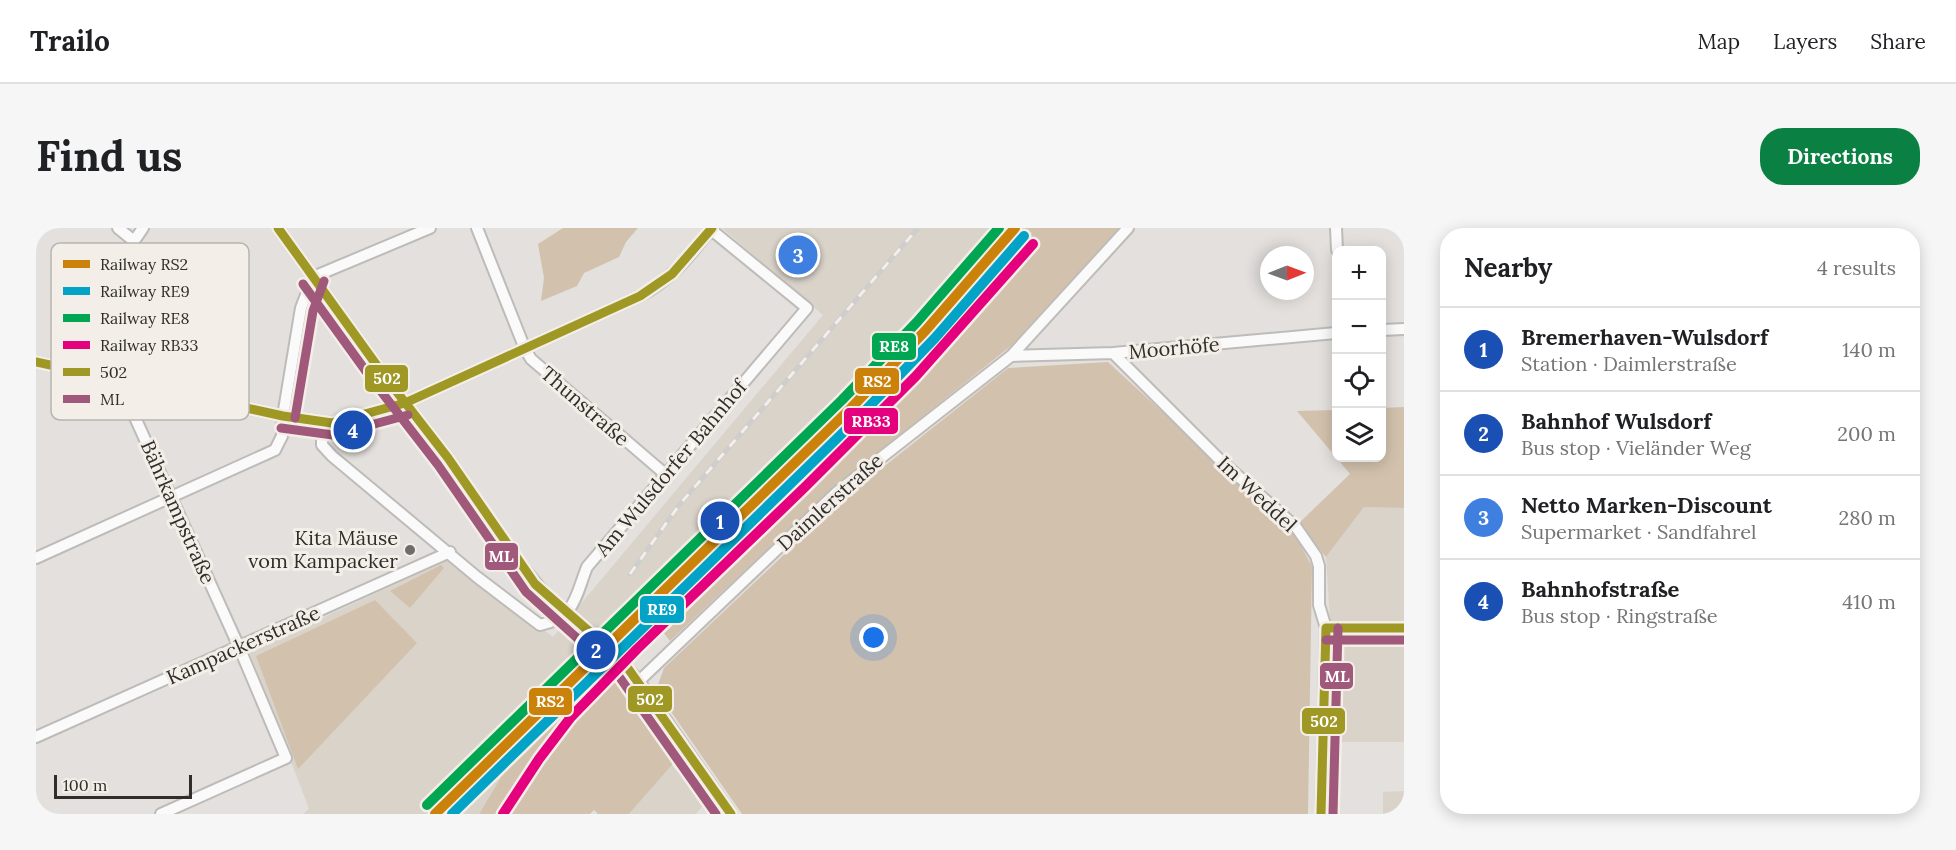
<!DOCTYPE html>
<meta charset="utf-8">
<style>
:root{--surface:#fff;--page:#f6f6f6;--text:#202124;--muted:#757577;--line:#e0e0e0;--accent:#0b8043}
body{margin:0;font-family:Lora,serif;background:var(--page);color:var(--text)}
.controls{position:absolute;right:18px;top:18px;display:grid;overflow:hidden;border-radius:12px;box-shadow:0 3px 15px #0003}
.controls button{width:54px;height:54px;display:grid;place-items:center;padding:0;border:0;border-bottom:2px solid var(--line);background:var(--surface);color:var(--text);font:30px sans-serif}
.compass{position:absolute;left:1224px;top:18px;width:54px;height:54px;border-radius:50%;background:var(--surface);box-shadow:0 3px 15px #0003;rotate:89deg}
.scale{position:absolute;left:18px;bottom:15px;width:138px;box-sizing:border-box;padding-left:6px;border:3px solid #302e2b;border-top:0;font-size:16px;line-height:21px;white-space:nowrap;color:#302e2b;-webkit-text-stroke:4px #f3eee7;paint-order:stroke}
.you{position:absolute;left:838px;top:410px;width:21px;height:21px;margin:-15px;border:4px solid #fff;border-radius:50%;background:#1a73e8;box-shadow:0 0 0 9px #1a73e833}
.badge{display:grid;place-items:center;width:39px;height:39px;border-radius:50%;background:var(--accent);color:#fff;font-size:20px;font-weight:700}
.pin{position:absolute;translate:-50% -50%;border:3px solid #fff;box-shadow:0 2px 6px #0006}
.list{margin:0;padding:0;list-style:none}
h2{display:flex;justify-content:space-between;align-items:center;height:78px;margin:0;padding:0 24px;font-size:26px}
h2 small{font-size:20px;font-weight:400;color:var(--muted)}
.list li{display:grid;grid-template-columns:39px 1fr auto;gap:18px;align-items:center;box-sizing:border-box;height:84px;padding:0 24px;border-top:2px solid var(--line)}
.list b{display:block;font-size:22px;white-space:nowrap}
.list p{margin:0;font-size:20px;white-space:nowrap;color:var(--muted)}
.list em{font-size:20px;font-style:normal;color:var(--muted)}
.icon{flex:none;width:33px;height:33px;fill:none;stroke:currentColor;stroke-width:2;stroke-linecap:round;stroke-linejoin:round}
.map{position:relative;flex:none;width:1368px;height:586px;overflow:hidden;border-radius:24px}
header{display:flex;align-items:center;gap:36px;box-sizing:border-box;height:84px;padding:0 30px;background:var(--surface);border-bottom:2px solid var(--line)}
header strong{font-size:28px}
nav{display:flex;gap:33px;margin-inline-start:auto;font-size:21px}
.intro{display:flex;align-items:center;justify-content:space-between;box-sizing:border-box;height:144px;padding:0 36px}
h1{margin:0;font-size:42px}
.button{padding:15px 27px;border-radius:24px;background:var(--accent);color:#fff;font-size:21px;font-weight:700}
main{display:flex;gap:36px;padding:0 36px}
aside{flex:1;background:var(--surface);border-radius:24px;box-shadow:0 3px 15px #0003}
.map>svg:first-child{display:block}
</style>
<header>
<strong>Trailo</strong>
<nav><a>Map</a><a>Layers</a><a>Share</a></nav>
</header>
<div class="intro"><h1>Find us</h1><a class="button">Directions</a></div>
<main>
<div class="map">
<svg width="1368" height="586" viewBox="0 0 1368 586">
<rect width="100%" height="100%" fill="#e3e0dd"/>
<path fill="#dad3ca" d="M 686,0 L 981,0 L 891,106 L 761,238 L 569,420 L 532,462 L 474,534 L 443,586 L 267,586 L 273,581 L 213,423 L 416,331 L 517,409 L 787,87 Z
M 1328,279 L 1368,280 L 1368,514 L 1296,514 L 1295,409 L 1290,329 Z
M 636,537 L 669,575 L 660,586 L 593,586 Z
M 1368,563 L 1368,586 L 1347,586 L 1347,564 Z"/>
<path fill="#d2c2ad" d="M 527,0 L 602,0 L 590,14 L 583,29 L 548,45 L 541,58 L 505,73 L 508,50 L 502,16 Z
M 981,0 L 1084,0 L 976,117 L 790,266 L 634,413 L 610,382 L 761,238 L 891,106 Z
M 1072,134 L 1257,304 L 1276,338 L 1272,586 L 706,586 L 620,462 L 628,440 L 807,271 L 972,140 Z
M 1368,179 L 1368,280 L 1328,279 L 1290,329 L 1262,296 L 1314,246 L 1261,183 L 1300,182 L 1300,230 L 1346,230 L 1346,180 Z
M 405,337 L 408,340 L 374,380 L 354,363 Z
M 339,372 L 381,415 L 262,541 L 220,428 Z
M 566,426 L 612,478 L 644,525 L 636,537 L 593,586 L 562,586 L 558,582 L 554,586 L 443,586 L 474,534 L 532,462 Z"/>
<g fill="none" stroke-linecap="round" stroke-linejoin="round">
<g stroke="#bebcb9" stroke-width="14">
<path id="minor" d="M 82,0 L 98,13
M 107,0 L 98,13 L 73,132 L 203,419 L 250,530 L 125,586
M 242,0 L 347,146 L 412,230 L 482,333 L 509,366
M 441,0 L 489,121 L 495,131 L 629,246
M 1300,0 L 1301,22
M 277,49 L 394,0
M 1346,102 L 1368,101
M 1077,125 L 1185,233 L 1260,299 L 1280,328 L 1283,338 L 1283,377 L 1290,400 L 1285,586
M 975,128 L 1077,125 L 1300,105
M 0,134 L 247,188 L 296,195 L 369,175 L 604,68 C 640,48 651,30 676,0
M 286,195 L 286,217 L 296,228 L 441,349 L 504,397 C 540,389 539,369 551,339 L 771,80 L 673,0
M 0,330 L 239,222 L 246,208 L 247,188 L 265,80 L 277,49
M 1290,400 L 1368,400
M 574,421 L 603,453 L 695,586
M 603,453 L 800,265 L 975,128 L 1092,0
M 0,509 L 414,324"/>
</g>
<use href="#minor" stroke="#fbfafa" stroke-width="10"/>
<g stroke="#cfcecd" stroke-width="5">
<path id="rail" d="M 594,346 L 644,276 L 882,0"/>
</g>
<use href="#rail" stroke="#f3eee7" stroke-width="3" stroke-dasharray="9" stroke-linecap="butt"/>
<g stroke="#bebcb9" stroke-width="14" stroke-linecap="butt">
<path id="minor-bridge" d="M 509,366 L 574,421"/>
</g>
<use href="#minor-bridge" stroke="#fbfafa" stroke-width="10"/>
<g stroke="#f3eee7" stroke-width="14">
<path id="bus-1" d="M 242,0 L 347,146 L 412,230 L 499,356 L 580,427 L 591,439 L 695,586
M 0,134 L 247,188 L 296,195 L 369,175 L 604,68 L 636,46 L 676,0
M 1290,400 L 1368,400
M 1285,586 L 1290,400"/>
</g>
<g stroke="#f3eee7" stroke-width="14">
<path id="bus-2" d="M 267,56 L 337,153 L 402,237 L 490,364 L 582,447 L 680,586
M 259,190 L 277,83 L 288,53
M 245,200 L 297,207 L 372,187
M 1290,412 L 1368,412
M 1297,586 L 1302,400"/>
</g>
<use href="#bus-1" stroke="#9f9825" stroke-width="9"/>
<use href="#bus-2" stroke="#a0587b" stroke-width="9"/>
<g stroke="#f3eee7" stroke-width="15">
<path id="rail-1" d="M 399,586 L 815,180 L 890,102 L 979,0"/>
</g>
<g stroke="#f3eee7" stroke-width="15">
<path id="rail-2" d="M 416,586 L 824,188 L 899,110 L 988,8"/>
</g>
<g stroke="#f3eee7" stroke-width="15">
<path id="rail-3" d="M 391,577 L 806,172 L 881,94 L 963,0"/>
</g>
<g stroke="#f3eee7" stroke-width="15">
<path id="rail-4" d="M 467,586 L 503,531 L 535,489 L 601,421 L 769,259 L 880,148 L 997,16"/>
</g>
<use href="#rail-1" stroke="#cb820b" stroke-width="10"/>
<use href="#rail-2" stroke="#02a3c6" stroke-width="10"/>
<use href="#rail-3" stroke="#00a651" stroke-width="10"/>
<use href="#rail-4" stroke="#e5007d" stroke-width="10"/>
</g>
<circle fill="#6f6c69" stroke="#f3eee7" stroke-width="2" cx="374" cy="322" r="6"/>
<g text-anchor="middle" stroke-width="6" stroke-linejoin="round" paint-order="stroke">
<g font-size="20" fill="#302e2b" stroke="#f3eee7">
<text transform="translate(1138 120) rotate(-5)" y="7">Moorhöfe</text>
<text transform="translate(549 178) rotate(41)" y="7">Thunstraße</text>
<text transform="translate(635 240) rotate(-50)" y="7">Am Wulsdorfer Bahnhof</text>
<text transform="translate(1221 266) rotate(43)" y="7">Im Weddel</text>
<text transform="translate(794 274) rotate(-42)" y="7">Daimlerstraße</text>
<text transform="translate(142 284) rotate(66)" y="7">Bährkampstraße</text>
<text transform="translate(207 417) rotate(-24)" y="7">Kampackerstraße</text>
</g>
<g font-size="20" fill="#302e2b" stroke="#f3eee7" text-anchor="end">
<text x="362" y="317">Kita Mäuse<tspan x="362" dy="23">vom Kampacker</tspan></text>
</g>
</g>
<rect x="15" y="15" width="198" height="177" rx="9" fill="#f3eee7" stroke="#b8b4af" stroke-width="1.5"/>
<rect x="27" y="32" width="27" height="8" fill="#cb820b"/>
<rect x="27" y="59" width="27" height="8" fill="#02a3c6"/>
<rect x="27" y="86" width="27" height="8" fill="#00a651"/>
<rect x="27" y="113" width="27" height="8" fill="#e5007d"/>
<rect x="27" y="140" width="27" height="8" fill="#9f9825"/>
<rect x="27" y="167" width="27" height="8" fill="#a0587b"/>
<g font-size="16" fill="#302e2b">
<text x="64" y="42">Railway RS2</text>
<text x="64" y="69">Railway RE9</text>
<text x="64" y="96">Railway RE8</text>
<text x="64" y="123">Railway RB33</text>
<text x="64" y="150">502</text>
<text x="64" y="177">ML</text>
</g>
<g stroke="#f3eee7" stroke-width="2">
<rect x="835" y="104" width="46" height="29" rx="6" fill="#00a651"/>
<rect x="328" y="136" width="45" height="29" rx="6" fill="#9f9825"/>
<rect x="818" y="139" width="46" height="28" rx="6" fill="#cb820b"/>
<rect x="807" y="179" width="56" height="28" rx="6" fill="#e5007d"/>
<rect x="448" y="314" width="35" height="29" rx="6" fill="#a0587b"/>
<rect x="603" y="367" width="46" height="29" rx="6" fill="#02a3c6"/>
<rect x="1283" y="434" width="35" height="28" rx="6" fill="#a0587b"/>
<rect x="591" y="457" width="46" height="28" rx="6" fill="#9f9825"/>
<rect x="492" y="459" width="45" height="29" rx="6" fill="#cb820b"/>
<rect x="1265" y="479" width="45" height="28" rx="6" fill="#9f9825"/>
</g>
<g font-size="16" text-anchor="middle" font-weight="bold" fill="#fff">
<text x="858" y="124">RE8</text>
<text x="351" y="156">502</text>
<text x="841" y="159">RS2</text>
<text x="835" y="199">RB33</text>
<text x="465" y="334">ML</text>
<text x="626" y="387">RE9</text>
<text x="1301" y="454">ML</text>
<text x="614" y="477">502</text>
<text x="514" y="479">RS2</text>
<text x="1288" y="499">502</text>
</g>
</svg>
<div class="controls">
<button>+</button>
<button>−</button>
<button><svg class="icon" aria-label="locate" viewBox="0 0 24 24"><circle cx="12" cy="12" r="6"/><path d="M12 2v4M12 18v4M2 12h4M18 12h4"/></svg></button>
<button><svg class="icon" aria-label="layers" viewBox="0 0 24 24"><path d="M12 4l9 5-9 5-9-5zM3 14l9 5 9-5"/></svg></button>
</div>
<svg class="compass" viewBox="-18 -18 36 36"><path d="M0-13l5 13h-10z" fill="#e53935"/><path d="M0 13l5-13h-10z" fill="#757577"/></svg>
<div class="scale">100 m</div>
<div class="you"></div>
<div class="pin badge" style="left:684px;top:293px;background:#1a4fb4">1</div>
<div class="pin badge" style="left:560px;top:422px;background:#1a4fb4">2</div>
<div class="pin badge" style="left:762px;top:27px;background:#3f7fe0">3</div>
<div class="pin badge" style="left:317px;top:202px;background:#1a4fb4">4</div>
</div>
<aside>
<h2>Nearby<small>4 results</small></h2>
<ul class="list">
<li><span class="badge" style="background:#1a4fb4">1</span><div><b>Bremerhaven-Wulsdorf</b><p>Station · Daimlerstraße</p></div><em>140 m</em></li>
<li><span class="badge" style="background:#1a4fb4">2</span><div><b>Bahnhof Wulsdorf</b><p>Bus stop · Vieländer Weg</p></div><em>200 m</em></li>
<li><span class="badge" style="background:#3f7fe0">3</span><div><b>Netto Marken-Discount</b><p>Supermarket · Sandfahrel</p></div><em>280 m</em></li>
<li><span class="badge" style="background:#1a4fb4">4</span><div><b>Bahnhofstraße</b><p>Bus stop · Ringstraße</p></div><em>410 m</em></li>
</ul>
</aside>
</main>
